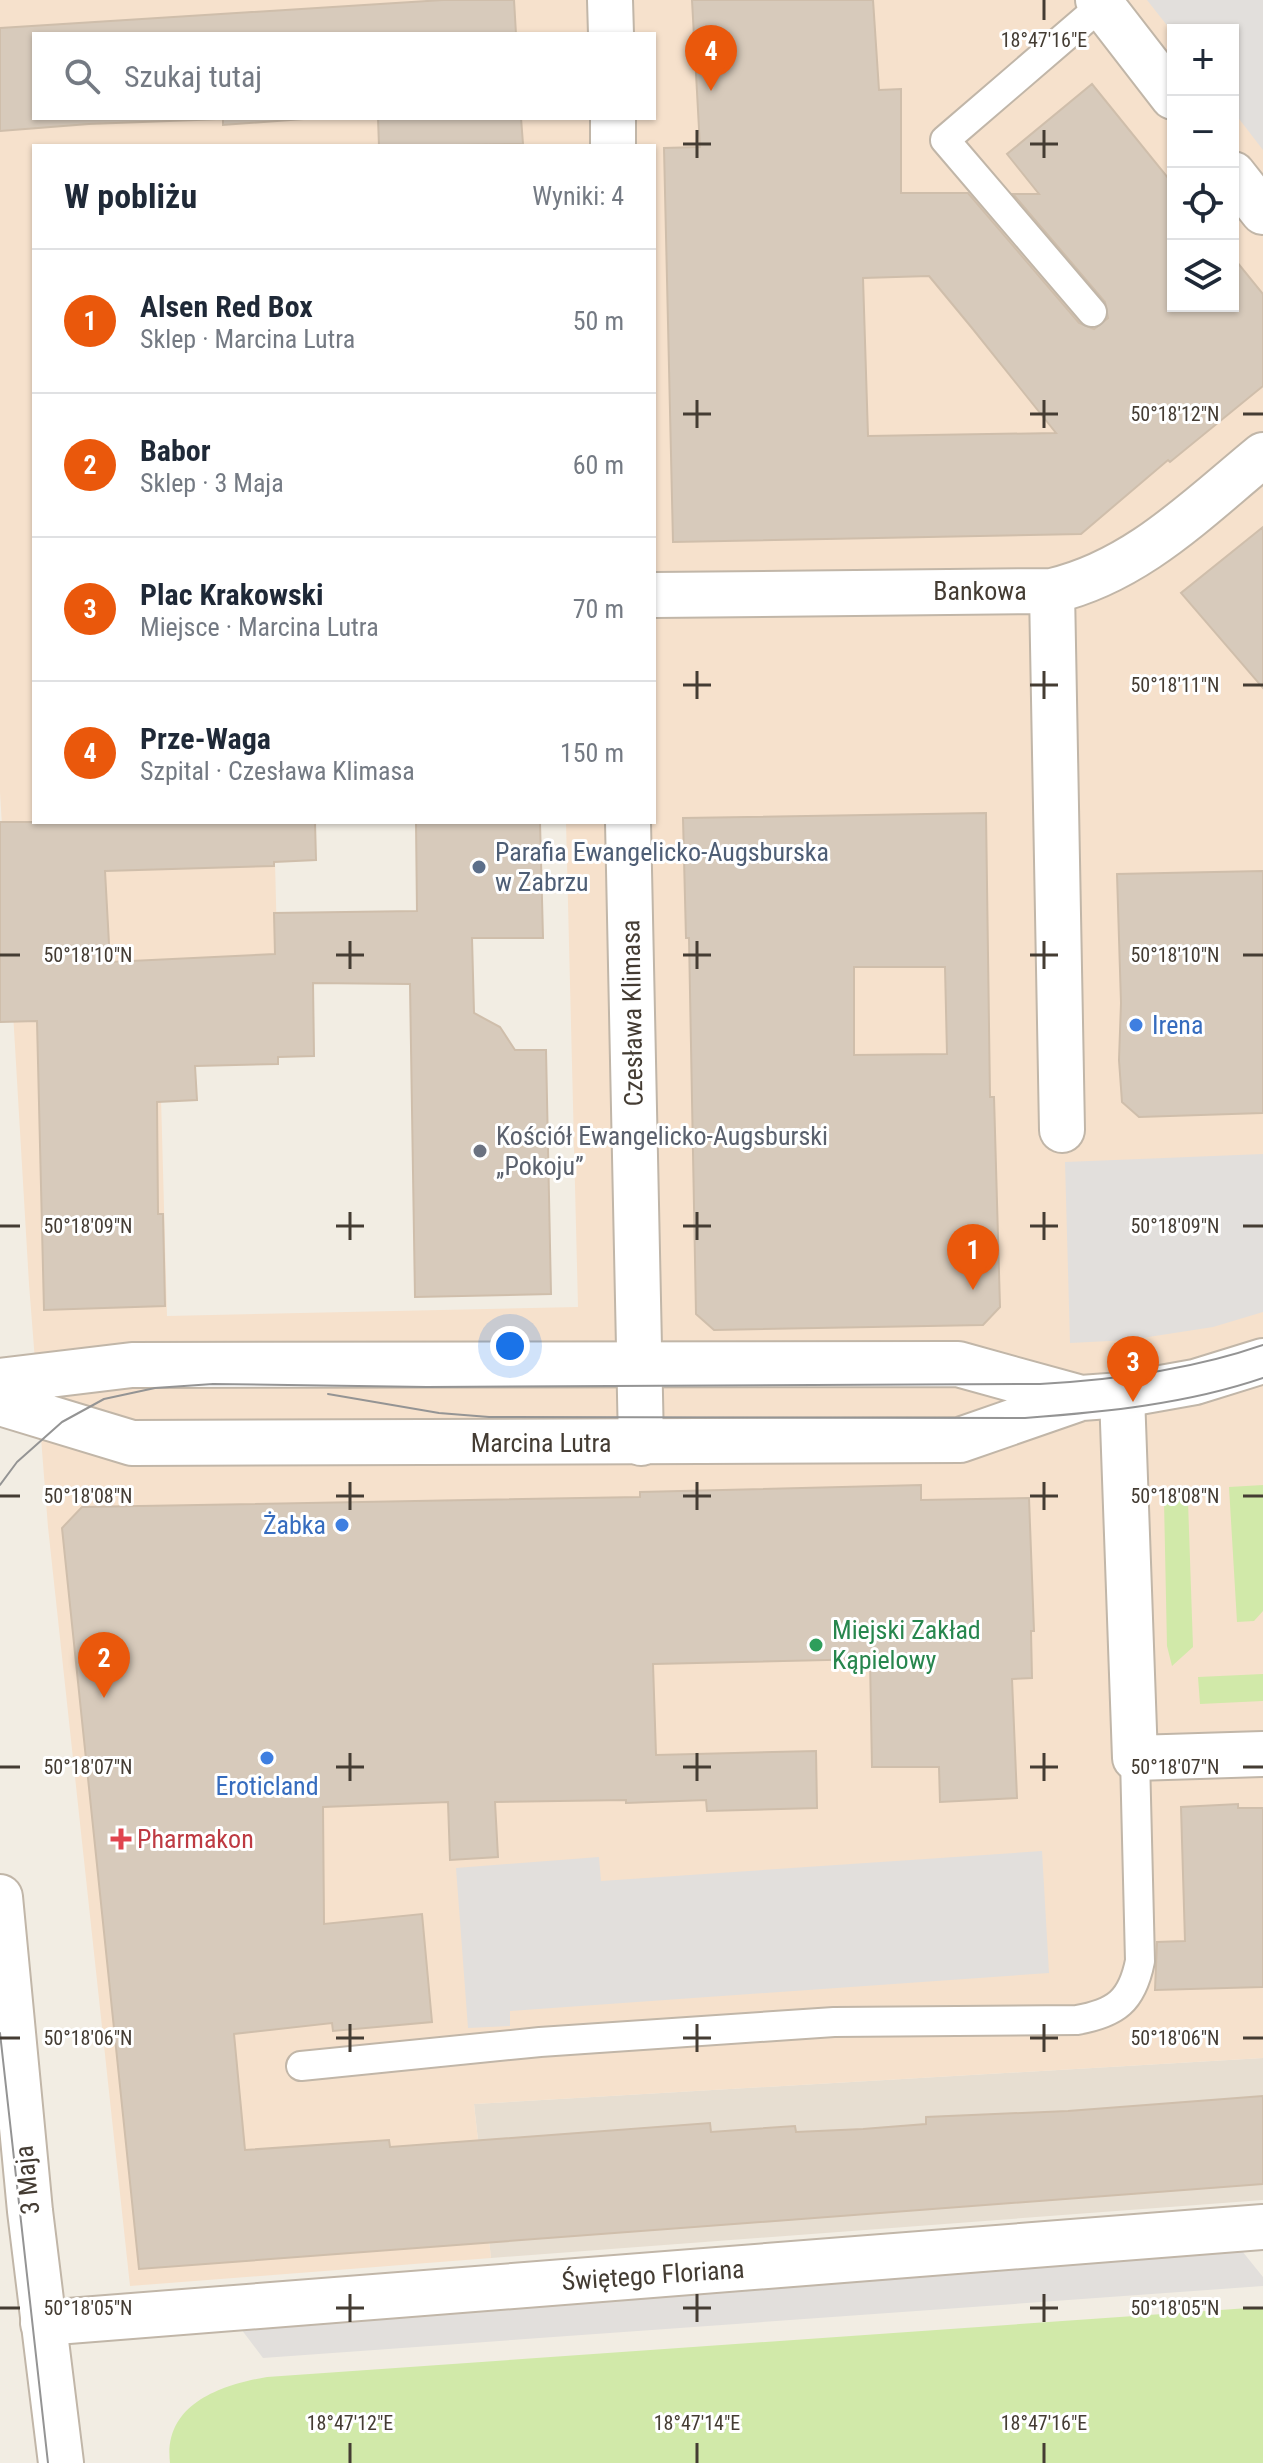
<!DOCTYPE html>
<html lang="pl">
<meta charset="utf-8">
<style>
:root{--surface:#fff;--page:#f2f2f3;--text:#1f2937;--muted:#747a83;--line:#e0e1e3;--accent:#ea580c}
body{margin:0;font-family:"Roboto Condensed",sans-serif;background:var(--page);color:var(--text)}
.controls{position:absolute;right:24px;top:24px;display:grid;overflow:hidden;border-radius:0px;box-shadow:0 2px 6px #0004}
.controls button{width:72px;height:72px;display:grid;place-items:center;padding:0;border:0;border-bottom:2px solid var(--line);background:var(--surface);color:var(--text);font:40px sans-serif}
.you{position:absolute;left:510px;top:1346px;width:28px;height:28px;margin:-20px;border:6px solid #fff;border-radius:50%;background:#1a73e8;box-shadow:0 0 0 12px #1a73e833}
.badge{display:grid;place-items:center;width:52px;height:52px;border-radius:50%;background:var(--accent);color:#fff;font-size:26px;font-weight:700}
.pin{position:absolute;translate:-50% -66px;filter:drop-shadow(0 2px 4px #0008)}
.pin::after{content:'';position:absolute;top:42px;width:28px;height:24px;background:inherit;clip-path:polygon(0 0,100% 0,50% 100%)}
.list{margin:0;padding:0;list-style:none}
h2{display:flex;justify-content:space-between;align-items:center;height:104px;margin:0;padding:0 32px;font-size:34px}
h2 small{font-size:26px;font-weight:400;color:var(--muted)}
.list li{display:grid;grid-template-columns:52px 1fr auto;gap:24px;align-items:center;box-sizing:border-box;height:144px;padding:0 32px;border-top:2px solid var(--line)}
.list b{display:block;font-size:30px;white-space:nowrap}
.list p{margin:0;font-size:26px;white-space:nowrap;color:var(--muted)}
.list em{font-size:26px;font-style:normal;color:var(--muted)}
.icon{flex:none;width:44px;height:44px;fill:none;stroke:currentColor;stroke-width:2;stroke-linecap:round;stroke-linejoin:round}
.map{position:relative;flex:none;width:1263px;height:2463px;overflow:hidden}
.search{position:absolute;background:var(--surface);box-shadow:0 2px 6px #0004;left:32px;top:32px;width:624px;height:88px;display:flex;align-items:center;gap:20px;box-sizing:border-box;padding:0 28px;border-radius:0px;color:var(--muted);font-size:30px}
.panel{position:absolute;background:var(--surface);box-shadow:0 2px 6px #0004;left:32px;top:144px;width:624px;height:680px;border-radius:0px}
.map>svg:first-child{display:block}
</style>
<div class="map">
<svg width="1263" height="2463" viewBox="0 0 1263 2463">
<rect width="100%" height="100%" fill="#f2ede3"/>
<path fill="#e7ded1" d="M 1263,2058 L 1263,2200 L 491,2258 L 474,2104 Z"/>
<path fill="#f6e1cc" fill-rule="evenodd" d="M 0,0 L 1263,0 L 1263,2058 L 474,2104 L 491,2258 L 130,2286 L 48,1527 L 29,1284 L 0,792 ZM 1173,30 L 1233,30 L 1233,306 L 1173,306 ZM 34,34 L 654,34 L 654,118 L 34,118 ZM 34,146 L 654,146 L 654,822 L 566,822 L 578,1307 L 167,1316 L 159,1025 L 279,1021 L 274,822 L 34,822 Z"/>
<path fill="#d1e9a9" d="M 1263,1485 L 1263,1611 L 1254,1621 L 1237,1622 L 1229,1487 Z
M 1179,1488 L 1188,1501 L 1193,1647 L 1172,1666 L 1167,1646 L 1164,1501 L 1169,1491 Z
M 1263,1674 L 1263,1701 L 1200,1704 L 1198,1677 Z
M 1263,2307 L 1263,2463 L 170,2463 C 163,2404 221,2385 267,2377 Z"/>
<path fill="#e2dfdc" d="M 1147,0 L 1263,0 L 1263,150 L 1233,111 L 1233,30 L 1173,30 L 1173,33 Z
M 1263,1154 L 1263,1312 L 1213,1327 L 1129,1340 L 1070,1343 L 1065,1162 Z
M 1042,1851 L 1049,1973 L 510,2011 L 510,2026 L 468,2028 L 456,1868 L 599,1857 L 601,1881 Z
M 1234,2241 L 1263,2277 L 1263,2286 L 263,2358 L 232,2317 Z"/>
<path fill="#d7cabb" stroke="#cfbeab" stroke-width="2" fill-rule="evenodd" d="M 443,0 L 514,0 L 516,34 L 34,34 L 34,118 L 317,118 L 223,125 L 223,119 L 89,124 L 0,131 L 0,28 Z
M 692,0 L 873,0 L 879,90 L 901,89 L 901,193 L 968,193 L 1079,323 L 1094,329 L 1108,318 L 1105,302 L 1013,194 L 1039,194 L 1007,154 L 1092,84 L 1173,184 L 1173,306 L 1233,306 L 1233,257 L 1263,294 L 1263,386 L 1170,462 L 1168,460 L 1081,534 L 673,542 L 664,148 L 700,147 ZM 929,276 L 972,328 L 1056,433 L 868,436 L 863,278 Z
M 378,118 L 521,118 L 523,144 L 379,146 Z
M 1263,527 L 1263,688 L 1181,593 Z
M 986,813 L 990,1097 L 994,1097 L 1000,1307 L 983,1325 L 714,1330 L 696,1314 L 689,938 L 686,938 L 683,818 ZM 854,967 L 945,967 L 947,1054 L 854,1055 Z
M 0,822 L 315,822 L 316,860 L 274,862 L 274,866 L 105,871 L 110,962 L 275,954 L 274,913 L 417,911 L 416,822 L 540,822 L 543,938 L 472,938 L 474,1013 L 500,1027 L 515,1050 L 546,1050 L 551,1294 L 415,1297 L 410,984 L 313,983 L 314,1056 L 278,1057 L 278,1064 L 195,1066 L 197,1100 L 157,1102 L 158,1214 L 163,1214 L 165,1306 L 44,1310 L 37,1021 L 0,1022 Z
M 1263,871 L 1263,1113 L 1139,1117 L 1122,1102 L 1119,1060 L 1121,1003 L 1117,874 Z
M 921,1485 L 921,1500 L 1029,1498 L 1034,1631 L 1031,1631 L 1032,1678 L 1012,1679 L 1017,1798 L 940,1802 L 939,1767 L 872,1767 L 870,1659 L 653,1664 L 656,1755 L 816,1751 L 817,1808 L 707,1811 L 706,1800 L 626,1803 L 626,1800 L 495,1802 L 498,1857 L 450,1860 L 448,1802 L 323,1807 L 324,1924 L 422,1914 L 432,2022 L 333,2031 L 332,2023 L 234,2034 L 245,2150 L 389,2140 L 390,2147 L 710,2123 L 711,2132 L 795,2126 L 796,2132 L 863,2129 L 926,2124 L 926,2117 L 1068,2111 L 1263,2096 L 1263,2184 L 139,2269 L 62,1528 L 82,1507 L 640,1497 L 640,1492 Z
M 1238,1804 L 1238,1808 L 1263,1808 L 1263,1987 L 1155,1990 L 1157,1942 L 1185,1941 L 1181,1807 Z"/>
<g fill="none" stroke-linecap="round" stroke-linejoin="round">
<g stroke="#c1b6a8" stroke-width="32">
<path id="service" d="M 1092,312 L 945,140 L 1102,5
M 301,2066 L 540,2042 L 834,2022 L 1077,2020 C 1116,2013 1132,2001 1140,1961 L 1135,1758"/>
</g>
<g stroke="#c1b6a8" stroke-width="48">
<path id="minor" d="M 610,0 L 611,34
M 1098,0 L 1173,97
M 613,118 L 613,146
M 1233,174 L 1263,212
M 1052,591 L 1062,1130
M 654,595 L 1052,591 C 1137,571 1197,509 1263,455
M 628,822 L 641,1443
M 1122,1395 L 1135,1758 L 1263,1754
M 43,2323 L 1263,2227"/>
</g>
<g stroke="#c1b6a8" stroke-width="48">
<path id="tertiary" d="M 0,1381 L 132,1365 L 958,1364 L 1081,1398
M 0,1403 L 132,1443 L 960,1440 L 1081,1398 L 1122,1395 L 1195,1382 L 1263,1361
M 0,1897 L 30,2211 L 61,2463"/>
</g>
<use href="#service" stroke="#fff" stroke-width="28"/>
<use href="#minor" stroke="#fff" stroke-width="44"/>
<use href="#tertiary" stroke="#fff" stroke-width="44"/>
<path stroke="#949494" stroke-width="2" d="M 328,1394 L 439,1413 L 489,1417 L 1025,1418 C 1105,1412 1187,1404 1263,1378
M 0,1485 L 17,1462 L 62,1422 L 104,1399 L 155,1388 L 213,1384 L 427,1387 L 1040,1384 C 1115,1380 1191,1370 1263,1345
M 0,2033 L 48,2463"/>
</g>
<path fill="none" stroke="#443c33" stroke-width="3" d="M 1044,0 L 1044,20M 697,130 L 697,158M 1044,130 L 1044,158M 683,144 L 711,144M 1030,144 L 1058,144M 697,400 L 697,428M 1044,400 L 1044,428M 683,414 L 711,414M 1030,414 L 1058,414M 1243,414 L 1263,414M 697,671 L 697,699M 1044,671 L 1044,699M 683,685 L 711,685M 1030,685 L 1058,685M 1243,685 L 1263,685M 350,941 L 350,969M 697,941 L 697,969M 1044,941 L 1044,969M 0,955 L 20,955M 336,955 L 364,955M 683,955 L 711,955M 1030,955 L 1058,955M 1243,955 L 1263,955M 350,1212 L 350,1240M 697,1212 L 697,1240M 1044,1212 L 1044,1240M 0,1226 L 20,1226M 336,1226 L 364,1226M 683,1226 L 711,1226M 1030,1226 L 1058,1226M 1243,1226 L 1263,1226M 350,1482 L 350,1510M 697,1482 L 697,1510M 1044,1482 L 1044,1510M 0,1496 L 20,1496M 336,1496 L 364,1496M 683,1496 L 711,1496M 1030,1496 L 1058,1496M 1243,1496 L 1263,1496M 350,1753 L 350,1781M 697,1753 L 697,1781M 1044,1753 L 1044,1781M 0,1767 L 20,1767M 336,1767 L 364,1767M 683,1767 L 711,1767M 1030,1767 L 1058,1767M 1243,1767 L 1263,1767M 350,2024 L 350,2052M 697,2024 L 697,2052M 1044,2024 L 1044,2052M 0,2038 L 20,2038M 336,2038 L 364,2038M 683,2038 L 711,2038M 1030,2038 L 1058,2038M 1243,2038 L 1263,2038M 350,2294 L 350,2322M 697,2294 L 697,2322M 1044,2294 L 1044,2322M 0,2308 L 20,2308M 336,2308 L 364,2308M 683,2308 L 711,2308M 1030,2308 L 1058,2308M 1243,2308 L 1263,2308M 350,2443 L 350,2463M 697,2443 L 697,2463M 1044,2443 L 1044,2463"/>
<circle fill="#5c6f8a" stroke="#fff" stroke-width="3" cx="479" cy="867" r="8"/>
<g fill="#3f7fe0" stroke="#fff" stroke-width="3">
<circle cx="1136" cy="1025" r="8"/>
<circle cx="342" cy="1525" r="8"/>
<circle cx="267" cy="1758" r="8"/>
</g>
<circle fill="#6b7280" stroke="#fff" stroke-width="3" cx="480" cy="1151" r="8"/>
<circle fill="#2e9e5b" stroke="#fff" stroke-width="3" cx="816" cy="1645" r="8"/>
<path fill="#e0444e" stroke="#fff" stroke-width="3" d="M117 1827h8v8h8v8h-8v8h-8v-8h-8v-8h8z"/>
<g text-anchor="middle" stroke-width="6" stroke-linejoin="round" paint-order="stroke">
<g font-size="26" fill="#443c33" stroke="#fff">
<text x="980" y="600">Bankowa</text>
<text transform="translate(632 1013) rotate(-91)" y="9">Czesława Klimasa</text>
<text x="541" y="1452">Marcina Lutra</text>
<text transform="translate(27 2180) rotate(-96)" y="9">3 Maja</text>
<text transform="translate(653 2275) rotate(-4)" y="9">Świętego Floriana</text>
</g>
<g font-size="26" fill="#4e5e75" stroke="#fff" text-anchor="start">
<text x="495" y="861">Parafia Ewangelicko-Augsburska<tspan x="495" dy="30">w Zabrzu</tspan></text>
</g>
<g font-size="26" fill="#366cbe" stroke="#fff" text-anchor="start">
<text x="1152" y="1034">Irena</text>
<text x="326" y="1534" text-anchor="end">Żabka</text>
<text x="267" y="1795" text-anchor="middle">Eroticland</text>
</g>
<g font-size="26" fill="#5b616d" stroke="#fff" text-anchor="start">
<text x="496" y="1145">Kościół Ewangelicko-Augsburski<tspan x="496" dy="30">„Pokoju”</tspan></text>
</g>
<g font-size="26" fill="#27864d" stroke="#fff" text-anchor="start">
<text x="832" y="1639">Miejski Zakład<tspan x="832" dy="30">Kąpielowy</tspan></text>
</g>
<g font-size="26" fill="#be3a42" stroke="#fff" text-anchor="start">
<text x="137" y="1848">Pharmakon</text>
</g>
</g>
<g font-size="20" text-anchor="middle" fill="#443c33" stroke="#fff" stroke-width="6" stroke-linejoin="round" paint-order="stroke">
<text x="1044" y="47">18°47'16"E</text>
<text x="1175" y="421">50°18'12"N</text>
<text x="1175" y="692">50°18'11"N</text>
<text x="88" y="962">50°18'10"N</text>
<text x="1175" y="962">50°18'10"N</text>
<text x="88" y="1233">50°18'09"N</text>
<text x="1175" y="1233">50°18'09"N</text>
<text x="88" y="1503">50°18'08"N</text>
<text x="1175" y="1503">50°18'08"N</text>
<text x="88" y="1774">50°18'07"N</text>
<text x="1175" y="1774">50°18'07"N</text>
<text x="88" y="2045">50°18'06"N</text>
<text x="1175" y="2045">50°18'06"N</text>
<text x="88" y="2315">50°18'05"N</text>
<text x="1175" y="2315">50°18'05"N</text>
<text x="350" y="2430">18°47'12"E</text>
<text x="697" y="2430">18°47'14"E</text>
<text x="1044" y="2430">18°47'16"E</text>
</g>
</svg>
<div class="controls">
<button>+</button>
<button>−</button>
<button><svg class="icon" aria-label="locate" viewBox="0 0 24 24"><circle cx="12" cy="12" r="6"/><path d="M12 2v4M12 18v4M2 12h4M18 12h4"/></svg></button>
<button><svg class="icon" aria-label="layers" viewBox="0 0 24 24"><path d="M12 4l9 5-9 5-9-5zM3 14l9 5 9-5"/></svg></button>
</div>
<div class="you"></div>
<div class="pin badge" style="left:973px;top:1290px">1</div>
<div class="pin badge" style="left:104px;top:1698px">2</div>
<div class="pin badge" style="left:1133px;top:1402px">3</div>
<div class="pin badge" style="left:711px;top:91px">4</div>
<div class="search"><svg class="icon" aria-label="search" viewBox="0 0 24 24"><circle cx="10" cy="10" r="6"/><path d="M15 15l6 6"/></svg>Szukaj tutaj</div>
<section class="panel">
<h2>W pobliżu<small>Wyniki: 4</small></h2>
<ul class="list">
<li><span class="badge">1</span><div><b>Alsen Red Box</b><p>Sklep · Marcina Lutra</p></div><em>50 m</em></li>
<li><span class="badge">2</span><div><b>Babor</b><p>Sklep · 3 Maja</p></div><em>60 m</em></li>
<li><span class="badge">3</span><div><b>Plac Krakowski</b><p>Miejsce · Marcina Lutra</p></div><em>70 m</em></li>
<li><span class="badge">4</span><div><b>Prze-Waga</b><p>Szpital · Czesława Klimasa</p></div><em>150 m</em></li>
</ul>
</section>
</div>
